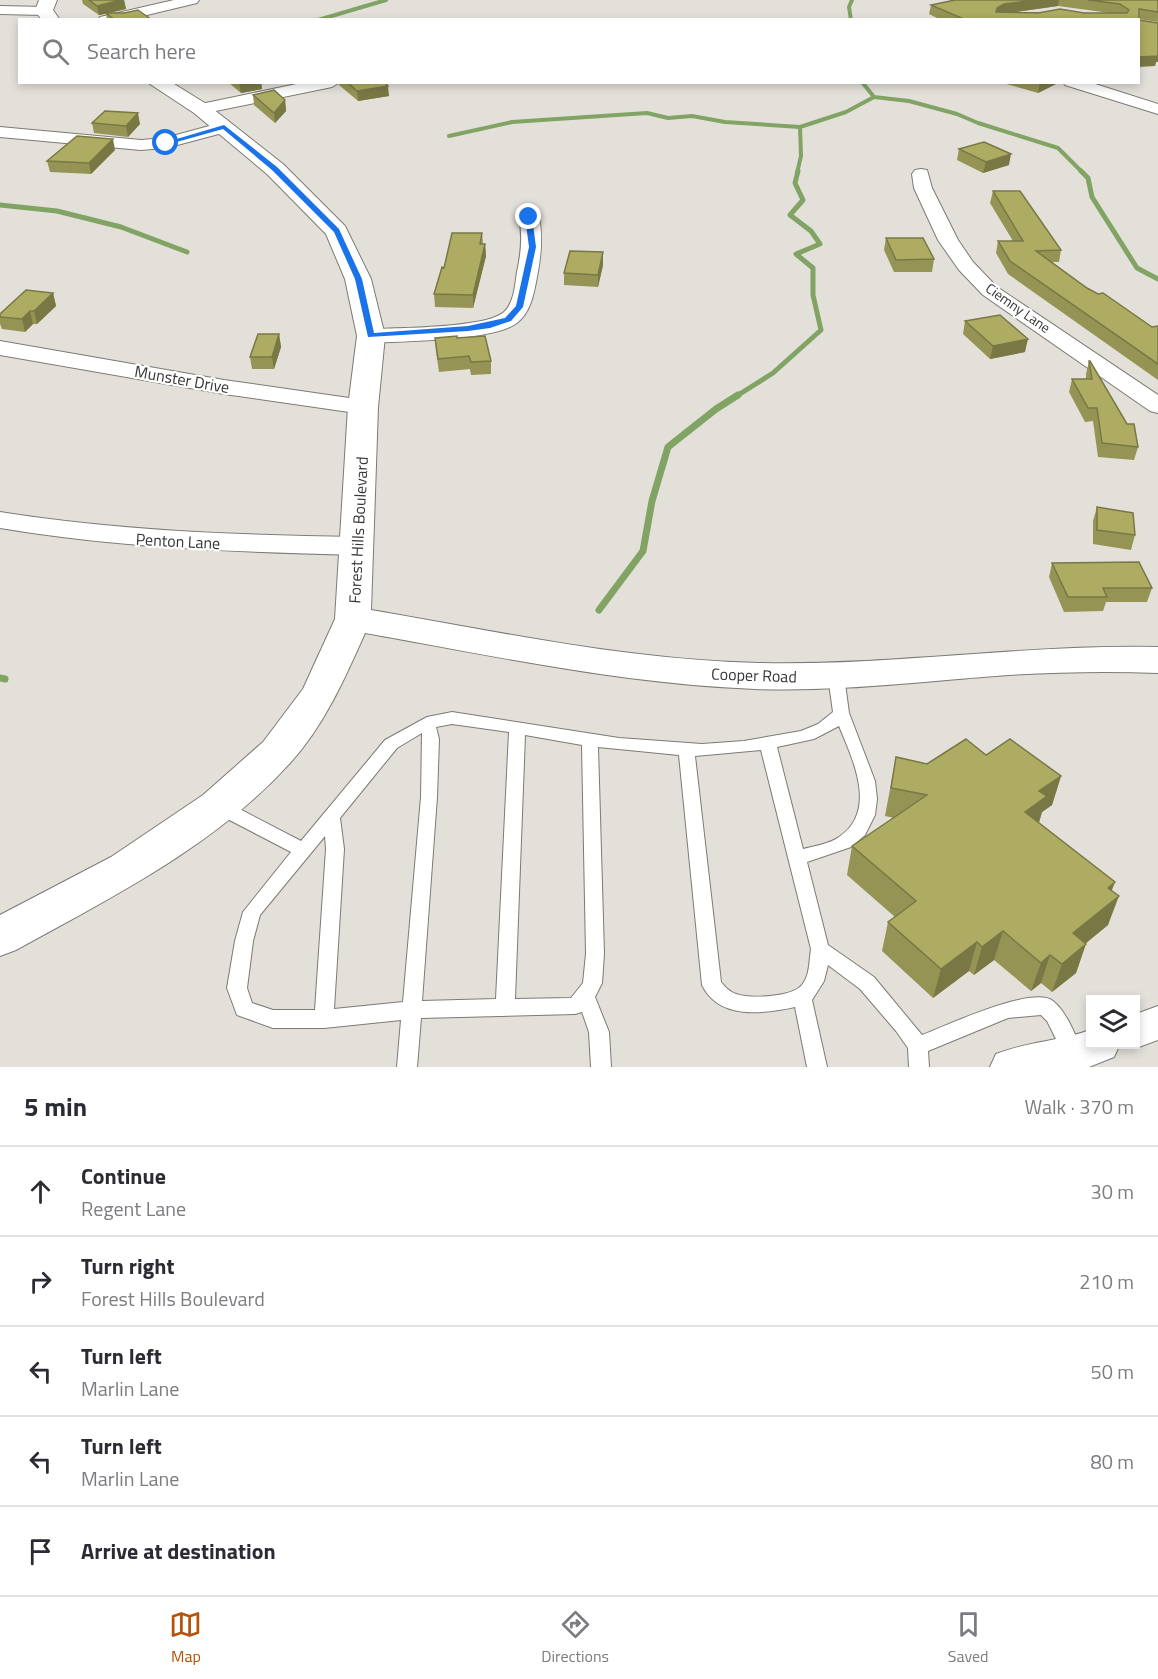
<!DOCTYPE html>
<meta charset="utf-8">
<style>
:root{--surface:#fff;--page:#f7f7f7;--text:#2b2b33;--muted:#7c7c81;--line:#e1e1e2;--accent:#b45309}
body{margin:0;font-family:"Titillium Web",sans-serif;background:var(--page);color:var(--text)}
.controls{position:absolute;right:18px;bottom:18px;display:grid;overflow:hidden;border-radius:0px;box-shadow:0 3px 9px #0003}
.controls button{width:54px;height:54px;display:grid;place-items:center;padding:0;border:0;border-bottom:2px solid var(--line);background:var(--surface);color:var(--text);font:30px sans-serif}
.stop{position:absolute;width:18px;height:18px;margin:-14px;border:4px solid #1a73e8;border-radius:50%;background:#fff}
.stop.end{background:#1a73e8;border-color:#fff;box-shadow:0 2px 6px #0008}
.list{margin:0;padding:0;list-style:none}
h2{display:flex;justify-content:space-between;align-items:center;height:78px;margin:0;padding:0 24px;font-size:26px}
h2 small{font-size:20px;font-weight:400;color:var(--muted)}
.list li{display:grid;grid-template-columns:39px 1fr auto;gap:18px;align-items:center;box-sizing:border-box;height:90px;padding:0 24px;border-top:2px solid var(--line)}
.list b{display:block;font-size:22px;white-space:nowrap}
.list p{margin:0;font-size:20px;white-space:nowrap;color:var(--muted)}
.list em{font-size:20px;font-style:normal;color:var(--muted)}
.icon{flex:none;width:33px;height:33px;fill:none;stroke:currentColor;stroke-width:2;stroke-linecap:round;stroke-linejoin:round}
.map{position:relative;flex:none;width:1158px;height:1067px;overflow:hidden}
.search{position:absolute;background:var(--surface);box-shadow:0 3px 9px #0003;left:18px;right:18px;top:18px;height:66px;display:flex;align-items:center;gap:15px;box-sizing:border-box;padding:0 21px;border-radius:0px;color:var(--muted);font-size:22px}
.sheet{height:528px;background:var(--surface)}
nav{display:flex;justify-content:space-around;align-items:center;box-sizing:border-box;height:84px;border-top:2px solid var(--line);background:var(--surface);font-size:16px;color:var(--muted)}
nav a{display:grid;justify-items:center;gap:3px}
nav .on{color:var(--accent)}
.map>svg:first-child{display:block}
</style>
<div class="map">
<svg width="1158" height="1067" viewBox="0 0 1158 1067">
<rect width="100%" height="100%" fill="#e3e0da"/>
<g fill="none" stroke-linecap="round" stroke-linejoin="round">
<path stroke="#81a464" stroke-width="4" d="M 318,20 L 386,0
M 851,20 L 849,7 L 852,0
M 874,97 L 909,101 L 957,114 L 978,123 L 1058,148 L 1083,173
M 449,136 L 512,122 L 647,113 L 668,118 L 692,116 L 725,122 L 800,127
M 797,173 L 801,156 L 800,127 L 846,112 L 874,97 L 862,82"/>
<path stroke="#81a464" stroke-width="5" d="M 1081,171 L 1088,178 L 1092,197 L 1137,268 L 1158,279
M 0,205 L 57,211 L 121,227 L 187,252
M 735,397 L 773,373 L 821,330 L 813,295 L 813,268 L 796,254 L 820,244 L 811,231 L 790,215 L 803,200 L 795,183 L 798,171"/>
<path stroke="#81a464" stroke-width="7" d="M 599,610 L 643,551 L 652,501 L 668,447 L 716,409 L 738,395
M 0,678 L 5,679"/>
<g stroke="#7d7a74" stroke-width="2">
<path id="lane" d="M 836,671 L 841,672 L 844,676 L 849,713 L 875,781 L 877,799 L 875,815 L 865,835 L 851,847 L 807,862 L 828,945 L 874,977 L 922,1035 C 946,1026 1032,985 1053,1001 C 1067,1012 1076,1037 1083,1053 L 1080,1059 L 1073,1062 L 1066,1059 L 1047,1021 L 1041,1015 L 1008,1018 L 928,1051 L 929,1067 L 909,1067 L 908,1048 L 896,1031 L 860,989 L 828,965 L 824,981 L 812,1000 L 827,1067 L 807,1067 L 795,1007 C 763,1014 719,1020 702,985 L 679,755 L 598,747 L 604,954 L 602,983 L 595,997 L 609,1032 L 611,1067 L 591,1067 L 589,1032 L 582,1012 L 575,1014 L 421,1018 L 417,1067 L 397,1067 L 401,1020 L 324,1028 L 273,1028 L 237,1015 L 227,988 L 235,941 L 243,912 L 291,852 L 214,812 L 212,807 L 214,802 L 220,801 L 226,802 L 301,841 L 385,740 L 427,717 L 452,712 L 619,738 L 702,744 L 744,741 L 801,731 L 818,724 L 833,712 L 828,676 L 831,672 ZM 452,724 L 509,732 L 496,999 L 422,1001 L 437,797 L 439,739 L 436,727 ZM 839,726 C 853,760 878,811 839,837 C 829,844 815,846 803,849 L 777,747 L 814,739 ZM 422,733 L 421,797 L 403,1002 L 334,1009 L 344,849 L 340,818 L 397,748 ZM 525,735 L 582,745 L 586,954 L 583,983 L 571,998 L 515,999 ZM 761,750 L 811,949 C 809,961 810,977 801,986 C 791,997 750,999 736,994 C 730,992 725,987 721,982 L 695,756 ZM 325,836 L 326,849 L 315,1010 L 273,1010 L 252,1003 L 247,988 L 253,941 L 260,915 Z"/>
</g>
<g stroke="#7d7a74" stroke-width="2">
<path id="street" d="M 174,0 L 199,0 L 197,3 L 126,20 L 98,20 L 100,17 Z
M 0,6 L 44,7 L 51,11 L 44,15 L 0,14 Z
M 306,82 L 340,82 L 332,87 L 201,114 L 193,109 L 201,104 Z
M 1063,82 L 1089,82 L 1158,104 L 1158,114 L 1065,85 Z
M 224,122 L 230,123 L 233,127 L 230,131 L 166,148 L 141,150 L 0,137 L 0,127 L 141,140 L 165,138 Z
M 921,169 L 927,170 L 932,188 L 958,240 L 973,262 L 997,287 L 1158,395 L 1158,413 L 1150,411 L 983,295 L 959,270 L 938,240 L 914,188 L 912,174 L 915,170 Z
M 529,211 L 536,213 L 539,217 C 543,237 541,257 537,277 C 534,293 531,312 517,323 C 493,341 404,341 371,343 L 363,341 L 360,336 L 363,331 L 371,329 C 397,328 487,328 504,312 C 514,303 515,285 517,272 C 521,254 523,236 519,217 L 522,213 Z
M 0,341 L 224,380 L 363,400 L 371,402 L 375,407 L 371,412 L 363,414 L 224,394 L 0,355 Z
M 0,512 C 119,531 238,535 358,537 L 368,540 L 372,546 L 368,552 L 358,555 C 238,552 119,548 0,528 Z
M 1158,1006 L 1158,1040 L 1136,1048 L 1125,1044 L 1136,1044 L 1136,1014 Z
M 1090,1030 L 1090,1044 L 1120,1044 L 1114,1057 L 1089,1067 L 990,1067 L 996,1054 C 1026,1042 1060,1041 1090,1030 Z"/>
</g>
<g stroke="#7d7a74" stroke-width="2">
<path id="secondary" d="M 39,0 L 57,0 L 53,10 L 60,20 L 42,20 L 35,11 Z
M 147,82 L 171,82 L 208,105 L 283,164 L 345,226 L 371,279 L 385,336 L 378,407 L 371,610 C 499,632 628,660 758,663 C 892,666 1024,644 1158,647 L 1158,673 C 1108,671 1058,672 1008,675 C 924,681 840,692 755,689 C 623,684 494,656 365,633 C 345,678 324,726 290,763 C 215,846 112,897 16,950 L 0,956 L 0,915 L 111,857 L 203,795 L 263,742 L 303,689 L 335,619 L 348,407 L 357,336 L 345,279 L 326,234 L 267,174 L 194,113 Z"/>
</g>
<use href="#lane" fill="#fff" fill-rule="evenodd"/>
<use href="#street" fill="#fff" fill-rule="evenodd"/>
<use href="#secondary" fill="#fff" fill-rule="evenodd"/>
</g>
<path fill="#959454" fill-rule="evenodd" d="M 82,0 L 124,0 L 126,9 L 110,13 L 152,20 L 107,20 L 106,14 L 99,15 L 83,4 Z
M 954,0 L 1158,0 L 1158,22 L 1139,19 L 1139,20 L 1158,23 L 1158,62 L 1156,62 L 1155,66 L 1138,20 L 941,20 L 929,14 L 931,5 ZM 1058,6 L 1110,13 L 1014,12 Z
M 261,82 L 262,89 L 241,93 L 229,83 Z
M 339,82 L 384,82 L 389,96 L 358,101 L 339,85 Z
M 999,82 L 1060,82 L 1038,93 Z
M 253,95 L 285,100 L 286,111 L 275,123 L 254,105 Z
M 92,123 L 140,124 L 128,137 L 94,133 Z
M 959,149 L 1009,165 L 983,173 L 957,160 Z
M 115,150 L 91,174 L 50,172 L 47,161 Z
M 993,191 L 1061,250 L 1059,262 L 1052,262 L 1087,288 L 1152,327 L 1158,326 L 1158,380 L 1008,274 L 996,253 L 998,241 L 1013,241 L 990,203 Z
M 482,233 L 483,244 L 485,244 L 486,256 L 473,308 L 435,307 L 434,294 L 444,268 Z
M 886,238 L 934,259 L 932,272 L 894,272 L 884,250 Z
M 603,252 L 603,265 L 598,287 L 564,285 L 564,273 Z
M 53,293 L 56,306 L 37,324 L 33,324 L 25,332 L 2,329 L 0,324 L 0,314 Z
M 965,321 L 1025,352 L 990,359 L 963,334 Z
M 279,334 L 281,347 L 274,369 L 252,369 L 250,357 Z
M 435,338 L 457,338 L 491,361 L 491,374 L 471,375 L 470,369 L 439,372 L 436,351 Z
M 1089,361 L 1138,447 L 1134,460 L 1098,457 L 1093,421 L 1085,422 L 1069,392 L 1072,379 L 1086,379 L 1086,374 Z
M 1097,507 L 1135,535 L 1131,550 L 1093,544 L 1093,521 Z
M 1052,563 L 1152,588 L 1147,602 L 1106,602 L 1103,611 L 1064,612 L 1049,577 Z
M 986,755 L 1061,776 L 1052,805 L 1042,812 L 1039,823 L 1112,891 L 1108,925 L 1086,943 L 1076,973 L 1052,992 L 1041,983 L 1031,991 L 994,960 L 974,975 L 969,971 L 933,998 L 882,951 L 888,922 L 895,917 L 847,875 L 852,846 L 894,818 L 885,816 L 896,757 L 927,764 Z"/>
<path fill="#797845" d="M 121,0 L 124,0 L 126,9 L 99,15 L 97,6 Z
M 1035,0 L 1059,0 L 1058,6 L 1003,14 L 995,18 L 997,8 L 1004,4 Z
M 1158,52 L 1158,62 L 1156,62 L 1155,66 L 1138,67 L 1138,57 Z
M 241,82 L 261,82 L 262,89 L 241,93 L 239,83 Z
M 1040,82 L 1060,82 L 1038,93 Z
M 388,86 L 389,96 L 358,101 L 357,91 Z
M 285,100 L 286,111 L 275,123 L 274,113 Z
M 138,113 L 140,124 L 128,137 L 126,126 Z
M 113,139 L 115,150 L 91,174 L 89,163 Z
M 1011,154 L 1009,165 L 983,173 L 986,162 Z
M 485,244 L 486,256 L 473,308 L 473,295 Z
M 603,252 L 603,265 L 598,287 L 598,275 Z
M 53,293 L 56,306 L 37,324 L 34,311 Z
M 30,311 L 33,324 L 25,332 L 22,319 Z
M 279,334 L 281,347 L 274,369 L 272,357 Z
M 1028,339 L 1025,352 L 990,359 L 993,346 Z
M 1061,776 L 1052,805 L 1042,812 L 1038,825 L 1025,812 L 1039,791 Z
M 1115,882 L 1106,906 L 1119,896 L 1108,925 L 1063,962 L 1073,933 L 1108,888 Z
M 1003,931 L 994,960 L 974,975 L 982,947 Z
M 977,942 L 969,971 L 933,998 L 941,969 Z
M 1086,944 L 1076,973 L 1052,992 L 1062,964 Z
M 1050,955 L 1041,983 L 1031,991 L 1041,963 Z"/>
<path fill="#adac62" stroke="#797845" stroke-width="1.5" d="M 89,0 L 121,0 L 97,6 Z
M 955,0 L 1035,0 L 1004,4 L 997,8 L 996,12 L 1038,13 L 1060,9 L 1084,13 L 1127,13 L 1129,10 L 1120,4 L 1088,0 L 1158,0 L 1158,12 L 1139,9 L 1139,20 L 1158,23 L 1158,56 L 1138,57 L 1138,20 L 966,20 L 931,5 Z
M 138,10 L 152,20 L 115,20 L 106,13 L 124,13 Z
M 347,82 L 384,82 L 388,86 L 357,91 Z
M 274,90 L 285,100 L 274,113 L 253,95 Z
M 105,111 L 138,113 L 126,126 L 92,123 Z
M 77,136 L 113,139 L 89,163 L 47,161 Z
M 984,142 L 1011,154 L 986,162 L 959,149 Z
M 993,191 L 1020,191 L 1061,250 L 1036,251 L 1087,288 L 1098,294 L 1103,293 L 1152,327 L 1158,326 L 1158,364 L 1010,261 L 998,241 L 1023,241 Z
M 452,233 L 482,233 L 480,244 L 485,244 L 473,295 L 434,294 L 442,267 L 444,268 Z
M 886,238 L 923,238 L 934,259 L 896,260 Z
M 570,251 L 603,252 L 598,275 L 564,273 Z
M 26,290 L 53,293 L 34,311 L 30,311 L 22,319 L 0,317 L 0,314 Z
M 1000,315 L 1028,339 L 993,346 L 965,321 Z
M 258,334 L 279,334 L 272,357 L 250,357 Z
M 457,336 L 457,338 L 485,336 L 491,361 L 471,362 L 469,356 L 438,359 L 435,338 Z
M 1089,361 L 1090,361 L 1127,424 L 1134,424 L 1138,447 L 1102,443 L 1097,408 L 1088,408 L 1072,379 L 1092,379 Z
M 1097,507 L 1133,513 L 1135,535 L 1097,530 Z
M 1139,562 L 1152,588 L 1103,588 L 1107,597 L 1068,597 L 1052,563 Z
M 966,739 L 986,755 L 1010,739 L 1061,776 L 1039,791 L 1047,796 L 1025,812 L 1115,882 L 1108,888 L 1119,896 L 1073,933 L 1086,944 L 1062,964 L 1050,955 L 1041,963 L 1003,931 L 982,947 L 977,942 L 941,969 L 888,922 L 916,901 L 852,846 L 927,795 L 891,788 L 896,757 L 927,764 Z"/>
<path fill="#1a73e8" d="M 224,125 L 277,167 L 339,229 L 362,279 L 374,333 L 468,326 L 505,318 L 516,306 L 529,247 L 525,217 L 529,215 L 532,217 L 536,247 L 523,307 L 511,321 L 490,328 L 468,331 L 368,337 L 355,279 L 334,232 L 272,170 L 223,129 L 166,145 L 163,143 Z"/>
<g text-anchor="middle" stroke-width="4.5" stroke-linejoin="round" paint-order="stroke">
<g font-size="14" fill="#373634" stroke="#fff">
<text transform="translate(1018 308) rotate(35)" y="5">Ciemny Lane</text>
</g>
<g font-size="16" fill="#373634" stroke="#fff">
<text transform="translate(182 379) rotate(10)" y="6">Munster Drive</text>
<text transform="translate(358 530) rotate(-87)" y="6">Forest Hills Boulevard</text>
<text transform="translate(178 541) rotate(3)" y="6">Penton Lane</text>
<text transform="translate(754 675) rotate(2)" y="6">Cooper Road</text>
</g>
</g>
</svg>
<div class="controls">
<button><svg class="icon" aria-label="layers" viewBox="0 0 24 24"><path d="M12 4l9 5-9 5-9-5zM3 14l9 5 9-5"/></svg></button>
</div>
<div class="stop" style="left:166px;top:143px"></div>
<div class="stop end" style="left:529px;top:217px"></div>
<div class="search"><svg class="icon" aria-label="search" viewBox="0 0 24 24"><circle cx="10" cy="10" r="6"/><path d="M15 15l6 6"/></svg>Search here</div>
</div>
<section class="sheet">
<h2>5 min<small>Walk · 370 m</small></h2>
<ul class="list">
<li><svg class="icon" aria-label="ahead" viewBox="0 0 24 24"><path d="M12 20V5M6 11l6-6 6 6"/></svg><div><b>Continue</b><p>Regent Lane</p></div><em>30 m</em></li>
<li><svg class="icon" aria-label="right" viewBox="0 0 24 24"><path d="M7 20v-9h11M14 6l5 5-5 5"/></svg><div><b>Turn right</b><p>Forest Hills Boulevard</p></div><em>210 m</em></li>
<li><svg class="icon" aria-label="left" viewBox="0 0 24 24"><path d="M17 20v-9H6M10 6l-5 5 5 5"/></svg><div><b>Turn left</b><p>Marlin Lane</p></div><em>50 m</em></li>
<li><svg class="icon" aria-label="left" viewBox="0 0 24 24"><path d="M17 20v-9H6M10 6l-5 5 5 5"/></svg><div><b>Turn left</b><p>Marlin Lane</p></div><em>80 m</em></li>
<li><svg class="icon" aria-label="arrive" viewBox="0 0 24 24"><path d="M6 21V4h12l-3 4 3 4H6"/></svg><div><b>Arrive at destination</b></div></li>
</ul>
</section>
<nav>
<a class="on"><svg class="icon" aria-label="map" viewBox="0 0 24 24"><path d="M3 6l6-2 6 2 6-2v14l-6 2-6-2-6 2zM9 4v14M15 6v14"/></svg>Map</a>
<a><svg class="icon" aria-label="directions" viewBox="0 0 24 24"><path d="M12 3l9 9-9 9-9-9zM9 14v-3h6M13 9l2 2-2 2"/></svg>Directions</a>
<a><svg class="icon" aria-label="saved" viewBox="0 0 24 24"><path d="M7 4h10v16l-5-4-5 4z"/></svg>Saved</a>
</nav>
